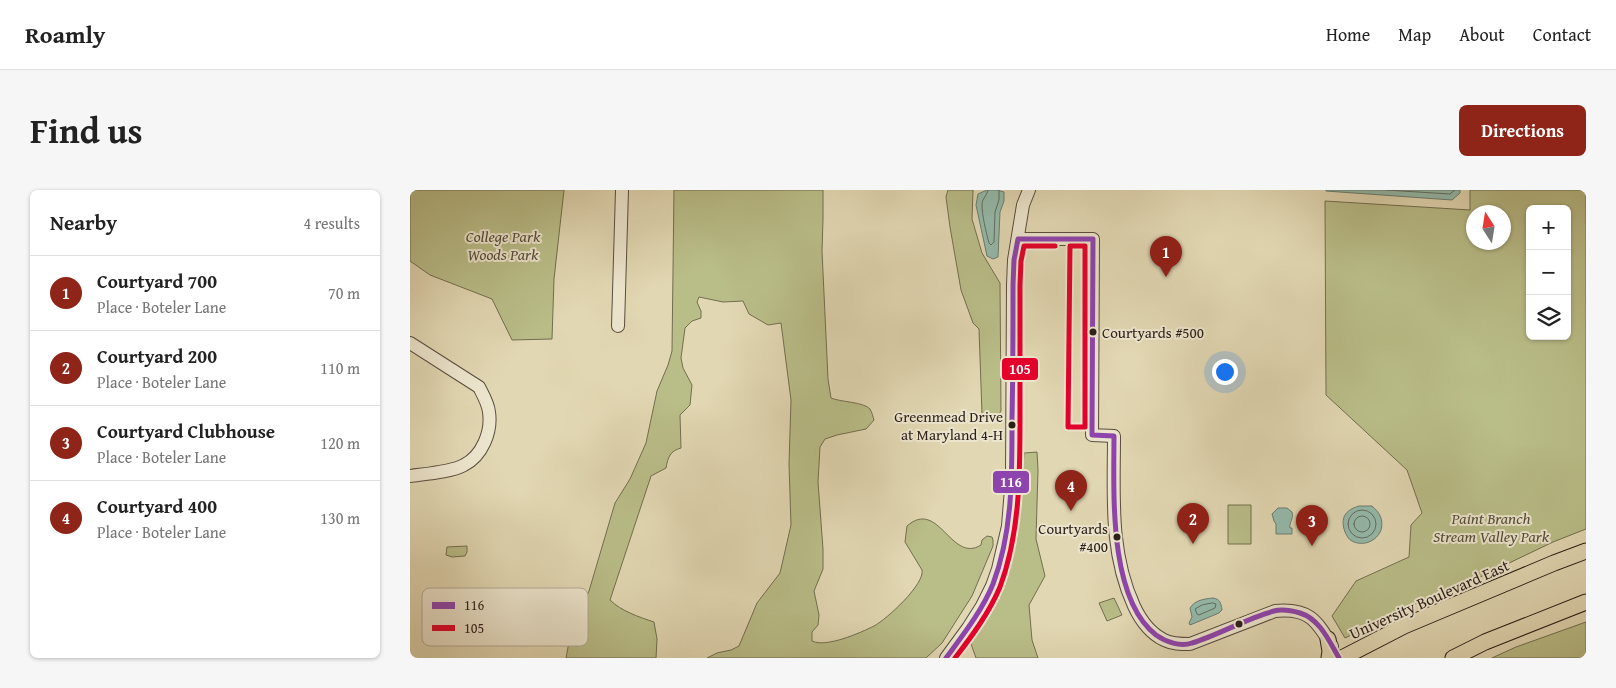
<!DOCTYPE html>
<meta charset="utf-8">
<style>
:root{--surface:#fff;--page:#f6f6f6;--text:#222;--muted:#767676;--line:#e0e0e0;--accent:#8f2418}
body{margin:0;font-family:"Gentium Book Plus",serif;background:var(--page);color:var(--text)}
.controls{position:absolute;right:15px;top:15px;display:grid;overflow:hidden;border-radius:8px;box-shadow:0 1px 4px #0004}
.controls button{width:45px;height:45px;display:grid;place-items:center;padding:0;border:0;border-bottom:1px solid var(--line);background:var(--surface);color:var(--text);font:25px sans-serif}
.compass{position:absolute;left:1056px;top:15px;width:45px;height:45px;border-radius:50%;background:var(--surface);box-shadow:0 1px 4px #0004;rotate:348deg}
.you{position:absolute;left:814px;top:181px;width:18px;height:18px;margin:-12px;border:4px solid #fff;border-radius:50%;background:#1a73e8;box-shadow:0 0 0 8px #1a73e833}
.badge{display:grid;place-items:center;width:32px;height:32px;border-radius:50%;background:var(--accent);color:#fff;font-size:16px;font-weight:700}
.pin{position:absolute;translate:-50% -41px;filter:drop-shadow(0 1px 2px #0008)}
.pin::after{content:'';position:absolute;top:26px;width:18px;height:15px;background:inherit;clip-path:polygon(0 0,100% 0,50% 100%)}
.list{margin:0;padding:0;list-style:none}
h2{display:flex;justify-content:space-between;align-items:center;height:65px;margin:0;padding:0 20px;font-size:21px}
h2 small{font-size:16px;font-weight:400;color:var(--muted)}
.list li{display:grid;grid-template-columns:32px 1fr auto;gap:15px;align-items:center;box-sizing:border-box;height:75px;padding:0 20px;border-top:1px solid var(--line)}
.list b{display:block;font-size:19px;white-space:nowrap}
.list p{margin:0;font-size:16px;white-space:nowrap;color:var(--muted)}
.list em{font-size:16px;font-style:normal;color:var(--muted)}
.icon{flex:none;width:28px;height:28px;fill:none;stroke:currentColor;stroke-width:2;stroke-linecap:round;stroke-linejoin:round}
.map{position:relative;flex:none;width:1176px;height:468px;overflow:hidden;border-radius:8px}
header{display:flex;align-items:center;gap:30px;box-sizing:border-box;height:70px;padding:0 25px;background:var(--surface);border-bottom:1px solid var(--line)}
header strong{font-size:24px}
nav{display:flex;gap:28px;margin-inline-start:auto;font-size:18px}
.intro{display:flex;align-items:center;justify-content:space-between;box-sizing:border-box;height:120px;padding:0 30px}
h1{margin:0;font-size:35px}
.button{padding:12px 22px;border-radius:8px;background:var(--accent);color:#fff;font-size:18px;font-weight:700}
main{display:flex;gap:30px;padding:0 30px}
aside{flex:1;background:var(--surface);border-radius:8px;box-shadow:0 1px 4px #0004}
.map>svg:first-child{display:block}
</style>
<header>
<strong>Roamly</strong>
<nav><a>Home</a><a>Map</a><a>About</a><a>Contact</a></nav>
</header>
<div class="intro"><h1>Find us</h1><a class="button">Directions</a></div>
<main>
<aside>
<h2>Nearby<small>4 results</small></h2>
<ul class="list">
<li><span class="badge">1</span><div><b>Courtyard 700</b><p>Place · Boteler Lane</p></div><em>70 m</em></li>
<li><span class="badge">2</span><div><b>Courtyard 200</b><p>Place · Boteler Lane</p></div><em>110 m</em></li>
<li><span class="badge">3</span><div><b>Courtyard Clubhouse</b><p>Place · Boteler Lane</p></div><em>120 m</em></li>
<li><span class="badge">4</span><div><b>Courtyard 400</b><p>Place · Boteler Lane</p></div><em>130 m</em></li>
</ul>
</aside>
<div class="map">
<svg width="1176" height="468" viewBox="0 0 1176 468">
<rect width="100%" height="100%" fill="#e1d7b2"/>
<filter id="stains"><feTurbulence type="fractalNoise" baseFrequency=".004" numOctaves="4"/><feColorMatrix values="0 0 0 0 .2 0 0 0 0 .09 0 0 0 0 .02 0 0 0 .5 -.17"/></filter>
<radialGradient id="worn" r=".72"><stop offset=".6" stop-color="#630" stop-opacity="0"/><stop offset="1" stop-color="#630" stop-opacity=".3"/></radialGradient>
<path fill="#b9bd88" stroke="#726e50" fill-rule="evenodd" d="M 0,0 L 154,0 L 144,89 L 142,149 L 102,150 L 82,109 L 20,85 L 0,71 Z
M 264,0 L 413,0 L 413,29 L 412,61 L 418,189 L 421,208 C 430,212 454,212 460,219 C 462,222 463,227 464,230 L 456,239 L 427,245 L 415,249 L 410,257 L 408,292 L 413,359 L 413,379 L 404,401 L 409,425 L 408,435 L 402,442 L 402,451 C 416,458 450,443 464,436 C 477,429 515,394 512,380 L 495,352 L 497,336 C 529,308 541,374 571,355 L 572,350 L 577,346 L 582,347 L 583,350 L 583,356 L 562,406 L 532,453 L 516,468 L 297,468 L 307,463 L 321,460 L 329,456 L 347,413 L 370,383 L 381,335 L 379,274 L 381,210 L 371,133 L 358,135 L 339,124 L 333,111 L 313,112 L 289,107 L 287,112 L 291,121 L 291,128 L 282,131 L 275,138 L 271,168 L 273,178 L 282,195 L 280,215 L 270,225 L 271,258 C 260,261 258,267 256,278 L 241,286 L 200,410 C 211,421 229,427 244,432 L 247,449 L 246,468 L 156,468 L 162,436 L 179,401 L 205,313 L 220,289 L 236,253 L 247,201 L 258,175 L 262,161 Z
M 538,0 L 563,0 L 562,29 L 572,63 L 590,93 L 591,221 L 585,230 L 577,230 L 572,224 L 569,139 L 563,133 L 551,100 L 540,37 L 536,7 Z
M 1060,0 L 1176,0 L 1176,339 L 1143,352 L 1070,387 L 1016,409 L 935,448 L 922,426 L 946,391 L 999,367 L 1001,335 L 1012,323 L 997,280 L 916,205 L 915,11 L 1060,20 ZM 1120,19 L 1157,19 L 1157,146 L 1120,146 ZM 1064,22 L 1094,22 L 1094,52 L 1064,52 Z
M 627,262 L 628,280 L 626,349 L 635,386 L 619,415 L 622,450 L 628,468 L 566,468 L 560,451 L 579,420 L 593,391 L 604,349 L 611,309 L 614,263 Z
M 818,315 L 841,315 L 841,354 L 818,354 Z
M 57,356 L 57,362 L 55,366 L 42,367 L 36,365 L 37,357 Z
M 704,408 L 712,425 L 697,431 L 689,413 Z
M 1176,432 L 1176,468 L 1082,468 L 1106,457 Z"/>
<path fill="#94baab" stroke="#6a7c71" d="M 577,0 L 587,0 L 594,2 L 594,11 L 590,22 L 588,67 L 583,69 L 577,66 L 566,15 L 568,4 Z
M 916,0 L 1050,0 L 1050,3 L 1042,10 L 916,1 Z
M 949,316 L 962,316 C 969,322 974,329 971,340 C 967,351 953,357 942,351 C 938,349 937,346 935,342 C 930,328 935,320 949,316 Z
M 868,318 L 877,318 L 882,322 C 884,329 879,332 880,338 L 882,338 L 882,344 L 866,344 L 866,334 L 864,331 L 862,324 Z
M 803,408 C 810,409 811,413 812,420 L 809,423 L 780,435 L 779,433 L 782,427 L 780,418 C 785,410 794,409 803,408 Z"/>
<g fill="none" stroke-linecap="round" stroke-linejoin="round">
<path stroke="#606c62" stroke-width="1" d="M 578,0 C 577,6 572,8 572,15 C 572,25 576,42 579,53 L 581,55 L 584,52 L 585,22 L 589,10 L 589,0
M 976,0 L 1040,4 L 1045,0
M938 334a14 14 0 1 1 28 0a14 14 0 1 1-28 0Z
M944 334a8 8 0 1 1 16 0a8 8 0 1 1-16 0Z
M 803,413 L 806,414 L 805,418 L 789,425 L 787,424 L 785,419 L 792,415 Z"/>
<g stroke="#594d3f" stroke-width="14">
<path id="minor" d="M 608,49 L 683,49 L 682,245 L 704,246 C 704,304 699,362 724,416 C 730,429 740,443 754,450 C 762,454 771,454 780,454 L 865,421 C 898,418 906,429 922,456
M 208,136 L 212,0
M 0,153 L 69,197 C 73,205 78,213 79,222 C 82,242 72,266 54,275 C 42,282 14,284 0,286
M 536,468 L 558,438 L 572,416 L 582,396 L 588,379 L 598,336 L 602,286 L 603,95 L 604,70 L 613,15 L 619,0"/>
</g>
<g stroke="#2c1f19" stroke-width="17">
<path id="major" d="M 918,449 L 920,461 L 919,468
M 932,468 L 994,436 L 1144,373 L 1176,361
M 1043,468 L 1075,452 L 1176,412"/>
</g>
<use href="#minor" stroke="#ece5cd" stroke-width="12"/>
<use href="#major" stroke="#e1d7b2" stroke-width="15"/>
<g stroke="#ece5cd" stroke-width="9">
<path id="bus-1" d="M 536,468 C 553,445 572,421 583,394 C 603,341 602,284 602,228 C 603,184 603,139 603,95 L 604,70 L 608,49 L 683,49 L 682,245 L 704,246 C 704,301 698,408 746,445 C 756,452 770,457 782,453 C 809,445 837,428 864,421 C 872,419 883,421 890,423 C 910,429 919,451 929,468"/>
</g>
<g stroke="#ece5cd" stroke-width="9">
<path id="bus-2" d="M 660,56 L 675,56 L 675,237 L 658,237 Z
M 545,468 C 562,446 579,423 590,397 C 610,343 610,285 610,228 C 610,184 610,140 610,95 L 611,71 L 614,56 L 645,56"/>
</g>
<use href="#bus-1" stroke="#8e44ad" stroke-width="5"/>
<use href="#bus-2" stroke="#e4002b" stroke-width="5"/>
</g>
<g fill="#2c1f19" stroke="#ece5cd" stroke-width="2">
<circle cx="683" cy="142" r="4.5"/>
<circle cx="602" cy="235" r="4.5"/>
<circle cx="707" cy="347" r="4.5"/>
<circle cx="829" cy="434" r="4.5"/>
</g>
<g text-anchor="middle" stroke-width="4" stroke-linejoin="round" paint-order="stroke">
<g font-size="15" fill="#2c1f19" stroke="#ece5cd" text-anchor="end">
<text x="692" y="148" text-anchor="start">Courtyards #500</text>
<text x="593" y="232">Greenmead Drive<tspan x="593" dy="18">at Maryland 4-H</tspan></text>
<text x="698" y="344">Courtyards<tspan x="698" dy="18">#400</tspan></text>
</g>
<g font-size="16" font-style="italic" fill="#564e3a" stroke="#ece5cd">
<text x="93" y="52">College Park<tspan x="93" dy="18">Woods Park</tspan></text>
<text x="1081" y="334">Paint Branch<tspan x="1081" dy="18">Stream Valley Park</tspan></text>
</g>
<g font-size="16" fill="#2c1f19" stroke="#ece5cd">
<text transform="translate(1019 409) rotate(-24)" y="6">University Boulevard East</text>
</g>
</g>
<rect x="12" y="398" width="166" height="58" rx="8" fill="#ece5cd" stroke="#b2aa97" stroke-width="1"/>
<rect x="22" y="412" width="23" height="7" fill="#8e44ad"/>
<rect x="22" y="435" width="23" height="6" fill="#e4002b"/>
<g font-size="14" fill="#2c1f19">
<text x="54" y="420">116</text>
<text x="54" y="443">105</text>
</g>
<g stroke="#ece5cd" stroke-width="2">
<rect x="591" y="167" width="38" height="24" rx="5" fill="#e4002b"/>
<rect x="582" y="280" width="38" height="24" rx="5" fill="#8e44ad"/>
</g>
<g font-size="14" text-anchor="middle" font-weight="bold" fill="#fff">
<text x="610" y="184">105</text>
<text x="601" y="297">116</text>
</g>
<rect width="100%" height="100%" filter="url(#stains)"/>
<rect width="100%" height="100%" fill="url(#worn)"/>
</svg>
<div class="controls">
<button>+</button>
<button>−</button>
<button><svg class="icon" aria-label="layers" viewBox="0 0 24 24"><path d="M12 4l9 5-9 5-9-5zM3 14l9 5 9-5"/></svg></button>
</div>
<svg class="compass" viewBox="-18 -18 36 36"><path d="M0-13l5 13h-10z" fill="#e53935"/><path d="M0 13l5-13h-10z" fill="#767676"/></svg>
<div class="you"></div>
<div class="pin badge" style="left:756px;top:87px">1</div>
<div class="pin badge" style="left:783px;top:354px">2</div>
<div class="pin badge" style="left:902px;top:356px">3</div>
<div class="pin badge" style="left:661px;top:321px">4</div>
</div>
</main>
